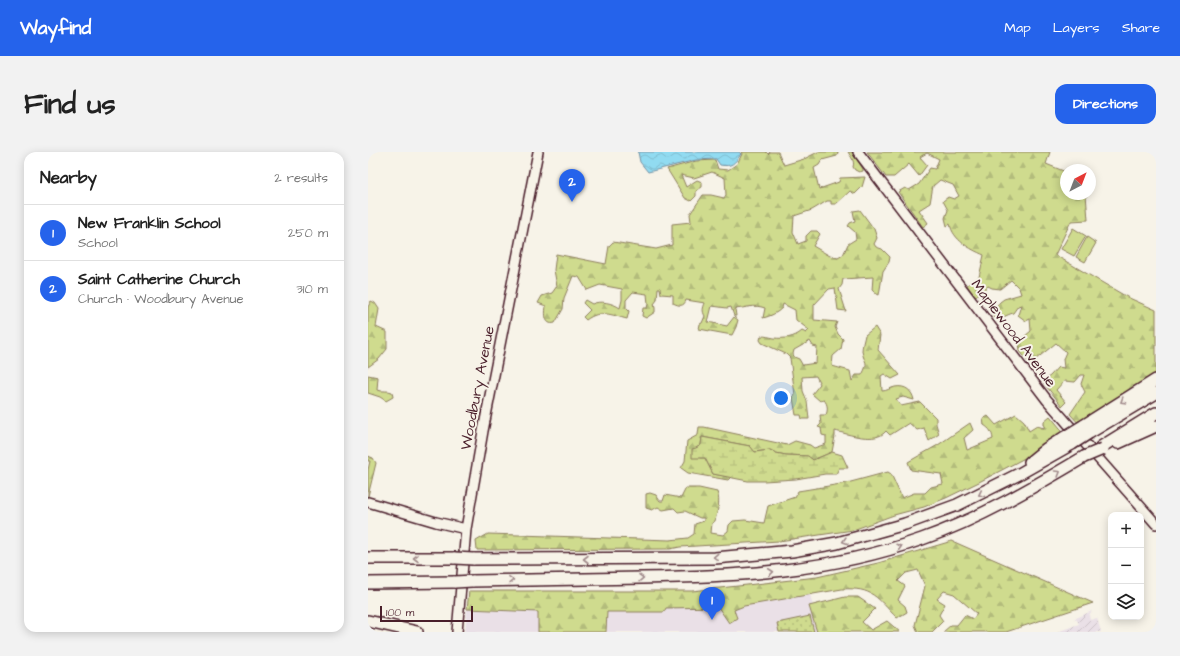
<!DOCTYPE html>
<meta charset="utf-8">
<style>
:root{--surface:#fff;--page:#f2f2f2;--text:#222;--muted:#767676;--line:#e0e0e0;--accent:#2563eb}
body{margin:0;font-family:"Architects Daughter",sans-serif;background:var(--page);color:var(--text)}
.controls{position:absolute;right:12px;bottom:12px;display:grid;overflow:hidden;border-radius:8px;box-shadow:0 2px 10px #0003}
.controls button{width:36px;height:36px;display:grid;place-items:center;padding:0;border:0;border-bottom:1px solid var(--line);background:var(--surface);color:var(--text);font:20px sans-serif}
.compass{position:absolute;left:692px;top:12px;width:36px;height:36px;border-radius:50%;background:var(--surface);box-shadow:0 2px 10px #0003;rotate:42deg}
.scale{position:absolute;left:12px;bottom:10px;width:93px;box-sizing:border-box;padding-left:4px;border:2px solid #4a1f2b;border-top:0;font-size:11px;line-height:14px;white-space:nowrap;color:#4a1f2b;-webkit-text-stroke:3px #f7f3e8;paint-order:stroke}
.you{position:absolute;left:413px;top:246px;width:14px;height:14px;margin:-10px;border:3px solid #fff;border-radius:50%;background:#1a73e8;box-shadow:0 0 0 6px #1a73e833}
.badge{display:grid;place-items:center;width:26px;height:26px;border-radius:50%;background:var(--accent);color:#fff;font-size:13px;font-weight:700}
.pin{position:absolute;translate:-50% -33px;filter:drop-shadow(0 1px 2px #0008)}
.pin::after{content:'';position:absolute;top:21px;width:14px;height:12px;background:inherit;clip-path:polygon(0 0,100% 0,50% 100%)}
.list{margin:0;padding:0;list-style:none}
h2{display:flex;justify-content:space-between;align-items:center;height:52px;margin:0;padding:0 16px;font-size:17px}
h2 small{font-size:13px;font-weight:400;color:var(--muted)}
.list li{display:grid;grid-template-columns:26px 1fr auto;gap:12px;align-items:center;box-sizing:border-box;height:56px;padding:0 16px;border-top:1px solid var(--line)}
.list b{display:block;font-size:15px;white-space:nowrap}
.list p{margin:0;font-size:13px;white-space:nowrap;color:var(--muted)}
.list em{font-size:13px;font-style:normal;color:var(--muted)}
.icon{flex:none;width:22px;height:22px;fill:none;stroke:currentColor;stroke-width:2;stroke-linecap:round;stroke-linejoin:round}
.map{position:relative;flex:none;width:788px;height:480px;overflow:hidden;border-radius:12px}
header{display:flex;align-items:center;gap:24px;box-sizing:border-box;height:56px;padding:0 20px;background:var(--accent);color:#fff}
header strong{font-size:19px}
nav{display:flex;gap:22px;margin-inline-start:auto;font-size:14px}
.intro{display:flex;align-items:center;justify-content:space-between;box-sizing:border-box;height:96px;padding:0 24px}
h1{margin:0;font-size:28px}
.button{padding:10px 18px;border-radius:12px;background:var(--accent);color:#fff;font-size:14px;font-weight:700}
main{display:flex;gap:24px;padding:0 24px}
aside{flex:1;background:var(--surface);border-radius:12px;box-shadow:0 2px 10px #0003}
.map>svg:first-child{display:block}
</style>
<header>
<strong>Wayfind</strong>
<nav><a>Map</a><a>Layers</a><a>Share</a></nav>
</header>
<div class="intro"><h1>Find us</h1><a class="button">Directions</a></div>
<main>
<aside>
<h2>Nearby<small>2 results</small></h2>
<ul class="list">
<li><span class="badge">1</span><div><b>New Franklin School</b><p>School</p></div><em>250 m</em></li>
<li><span class="badge">2</span><div><b>Saint Catherine Church</b><p>Church · Woodbury Avenue</p></div><em>310 m</em></li>
</ul>
</aside>
<div class="map">
<svg width="788" height="480" viewBox="0 0 788 480">
<defs>
<pattern id="industrial-furrows" width="10" height="10" patternUnits="userSpaceOnUse"><rect width="10" height="10" fill="#eae0e7"/><path d="M-1 1l2-2M0 10L10 0M9 11l2-2" fill="none" stroke="#cac0c6"/></pattern>
<pattern id="forest-firs" width="22" height="20" patternUnits="userSpaceOnUse"><rect width="22" height="20" fill="#cfdb8e"/><path d="M5 1l3.5 6h-7zM16 11l3.5 6h-7z" fill="#b3bc7b"/></pattern>
<pattern id="wetland-marsh" width="20" height="14" patternUnits="userSpaceOnUse"><rect width="20" height="14" fill="#cfdb8e"/><path d="M1 5h8M5 5V1M11 12h8M15 12V8" fill="none" stroke="#b3bc7b"/></pattern>
<pattern id="park-dots" width="8" height="8" patternUnits="userSpaceOnUse"><rect width="8" height="8" fill="#cfdb8e"/><path d="M2 2h.1M6 6h.1" fill="none" stroke="#b3bc7b" stroke-width="1.8" stroke-linecap="round"/></pattern>
<pattern id="water-waves" width="16" height="10" patternUnits="userSpaceOnUse"><rect width="16" height="10" fill="#91dbf1"/><path d="M0 5q4-4 8 0t8 0" fill="none" stroke="#7fbccf"/></pattern>
</defs>
<rect width="100%" height="100%" fill="#f7f3e8"/>
<filter id="ink" filterUnits="userSpaceOnUse"><feTurbulence type="fractalNoise" baseFrequency=".025" numOctaves="2"/><feDisplacementMap in="SourceGraphic" scale="8" xChannelSelector="R" yChannelSelector="G"/><feConvolveMatrix kernelMatrix="1 2 1 2 8 2 1 2 1" color-interpolation-filters="sRGB"/></filter>
<g filter="url(#ink)">
<path fill="#eae0e7" d="M 440,435 L 452,480 L 239,480 L 239,457 Z
M 99,457 L 170,460 L 170,480 L 97,480 Z"/>
<path fill="url(#industrial-furrows)" d="M 724,459 L 721,463 L 722,468 L 729,466 L 733,480 L 689,480 L 711,472 L 709,468 L 706,467 Z"/>
<path fill="#cfdb8e" stroke="#8c7d5c" d="M 705,76 L 718,84 L 706,104 L 693,97 Z
M 719,85 L 728,91 L 717,110 L 708,105 Z"/>
<path fill="url(#forest-firs)" stroke="#8c7d5c" fill-rule="evenodd" d="M 373,0 L 398,0 L 400,2 L 402,0 L 410,0 L 416,13 L 436,7 L 450,0 L 470,0 L 469,4 L 454,8 L 451,13 L 446,16 L 451,37 L 471,30 L 472,26 L 497,25 L 494,35 L 487,42 L 482,39 L 468,52 L 463,52 L 463,49 L 459,49 L 444,58 L 426,64 L 425,80 L 430,92 L 438,89 L 438,84 L 443,79 L 449,79 L 452,82 L 445,94 L 462,104 L 470,106 L 475,103 L 480,92 L 488,87 L 487,80 L 480,74 L 482,71 L 487,69 L 485,59 L 492,58 L 506,77 L 509,86 L 506,92 L 508,95 L 514,97 L 522,105 L 521,110 L 515,119 L 511,143 L 507,141 L 504,138 L 505,125 L 475,127 L 474,133 L 471,137 L 478,159 L 470,158 L 467,136 L 461,137 L 446,153 L 446,168 L 469,170 L 467,175 L 470,182 L 475,187 L 473,197 L 465,204 L 464,214 L 482,219 L 484,229 L 488,223 L 494,223 C 502,208 496,212 494,199 C 494,194 496,188 497,183 L 507,175 L 512,183 L 510,198 L 532,223 L 524,227 L 516,222 L 513,224 L 514,239 C 519,239 522,236 527,235 C 538,233 544,239 546,248 L 535,245 L 528,247 L 533,254 L 552,250 L 568,266 L 568,272 L 571,282 L 561,289 L 556,276 L 549,278 L 541,271 L 522,283 L 518,279 C 508,292 480,282 467,279 L 467,284 L 464,300 L 445,308 L 439,304 L 418,303 L 408,301 L 402,298 L 386,300 L 382,294 L 334,285 L 333,293 L 328,296 L 337,306 L 345,322 L 363,325 L 360,328 L 320,321 L 313,316 L 317,309 L 319,289 L 330,283 L 331,275 L 336,275 L 419,293 L 427,289 L 442,293 L 446,296 L 458,292 L 458,284 L 454,283 L 453,276 L 450,275 L 453,272 L 452,263 L 458,263 C 460,258 460,252 456,248 L 452,249 L 444,242 L 452,232 L 448,224 L 434,225 L 435,239 L 439,249 L 441,267 L 434,267 L 433,263 L 428,263 L 425,246 L 427,243 L 422,206 L 418,202 L 394,191 L 392,188 L 393,184 C 398,184 401,185 406,186 C 416,187 426,186 434,179 L 438,181 L 441,178 L 428,168 L 427,158 L 415,152 L 414,156 C 409,161 403,164 395,166 L 397,156 C 386,152 378,156 367,157 L 368,164 L 366,164 L 363,155 L 359,156 L 344,154 L 340,170 L 359,174 L 366,165 L 370,168 L 368,175 L 364,183 L 331,177 L 332,172 L 334,171 L 337,164 C 334,159 335,156 337,151 L 318,148 C 316,155 311,154 305,151 L 305,143 L 293,142 L 292,136 L 290,136 L 289,148 L 286,152 L 287,156 L 287,160 L 278,166 L 274,164 L 275,156 L 279,156 L 280,152 L 279,142 L 265,140 L 258,148 L 258,156 L 261,159 L 259,167 C 243,163 233,157 218,168 L 215,165 L 222,158 L 215,151 L 217,148 L 224,152 C 232,148 245,151 252,156 L 254,148 L 254,137 L 232,133 L 219,138 L 211,125 L 205,124 L 196,146 L 195,157 L 187,171 C 176,174 177,161 178,154 L 170,151 L 174,144 L 184,141 L 189,134 L 186,118 L 188,102 L 238,112 L 241,94 L 245,90 L 288,97 L 304,93 L 304,72 L 323,70 L 322,62 L 335,43 L 343,43 L 356,46 L 358,43 L 357,26 L 344,20 L 326,26 L 313,23 L 318,35 L 329,28 L 334,30 L 334,35 L 328,39 L 328,44 L 323,49 L 317,46 L 299,17 L 328,9 L 347,8 L 350,17 L 360,18 L 369,12 L 374,2 ZM 442,189 L 445,194 L 449,195 L 448,211 L 435,213 L 435,214 L 431,207 L 426,205 L 425,202 L 426,198 Z
M 480,0 L 484,0 L 495,17 L 495,19 L 491,20 L 487,18 L 485,15 C 487,9 483,5 480,0 Z
M 499,0 L 682,0 L 678,12 L 698,20 L 698,42 L 718,42 L 720,68 L 703,69 L 687,103 L 759,145 L 788,158 L 788,224 L 712,273 L 702,262 L 717,240 L 713,232 L 716,223 L 713,223 L 707,230 L 696,229 L 688,238 L 698,250 L 694,254 L 675,230 L 683,223 L 690,215 L 696,216 L 695,207 L 698,200 L 688,191 L 662,212 L 652,199 L 651,189 L 663,179 L 662,167 L 658,169 L 650,163 L 653,153 L 650,154 L 645,161 C 638,163 634,167 627,166 L 623,161 L 632,150 L 636,147 L 653,142 L 651,136 L 643,128 L 632,137 L 624,136 L 620,134 L 607,145 L 599,133 L 611,125 L 616,103 C 602,97 585,88 582,72 L 579,74 L 577,66 L 580,58 L 575,49 L 580,45 L 586,47 L 591,44 L 585,33 L 572,28 L 565,34 L 562,51 L 551,58 L 560,71 L 555,75 L 530,40 L 537,36 L 541,38 L 551,32 L 562,16 L 567,17 L 571,7 L 559,1 L 552,5 L 559,13 L 551,24 L 541,12 L 526,25 L 518,25 Z
M 3,149 L 7,151 L 11,157 L 8,175 L 19,180 L 19,197 L 11,207 L 0,215 L 0,155 Z
M 0,223 L 10,225 L 9,238 C 15,240 20,238 24,240 L 25,245 L 18,249 L 12,245 L 0,241 Z
M 648,262 L 656,269 L 661,279 L 669,274 L 676,276 L 676,269 L 682,264 L 697,282 L 672,298 L 611,330 L 578,346 L 556,355 L 526,363 L 485,378 L 411,389 L 312,395 L 302,397 L 109,398 L 108,389 L 120,382 L 302,388 L 320,386 L 326,382 L 327,372 L 336,369 L 336,366 L 332,366 L 317,359 L 310,360 L 306,356 L 295,358 L 290,355 L 284,358 L 278,356 L 278,342 L 282,341 L 288,343 L 292,349 L 295,349 L 297,343 L 313,346 L 318,336 L 331,336 L 349,340 C 353,350 349,359 347,369 L 344,371 L 343,381 L 355,383 L 360,379 L 361,373 L 365,369 L 377,368 L 396,371 L 400,354 L 427,345 L 430,339 L 479,331 L 520,320 L 523,322 L 534,346 L 546,341 L 557,341 L 563,335 L 575,332 L 573,322 L 543,318 L 540,310 L 570,293 L 602,271 L 605,278 L 596,286 L 599,298 L 625,287 C 624,280 622,277 616,273 L 615,267 L 620,264 L 628,273 Z
M 0,304 L 5,306 L 8,311 L 0,344 L 0,318 L 2,309 L 0,309 Z
M 584,389 L 725,451 L 638,480 L 575,480 L 583,473 L 589,473 L 597,463 L 605,467 L 609,462 L 586,442 L 576,439 L 569,447 L 577,452 L 571,463 L 575,469 L 564,480 L 550,480 L 547,473 L 557,434 L 550,418 L 538,421 L 530,429 L 537,434 L 530,448 L 537,454 L 539,460 L 529,466 C 509,446 505,435 474,437 L 376,454 L 366,458 L 369,466 L 361,471 L 350,455 L 298,456 L 296,460 L 239,460 L 238,480 L 170,480 L 170,460 L 99,457 L 101,439 L 324,439 L 379,433 L 449,425 L 510,411 Z
M 477,445 L 490,445 L 507,457 L 494,470 L 503,478 L 519,469 L 532,480 L 449,480 L 441,454 Z"/>
<path fill="url(#wetland-marsh)" stroke="#8c7d5c" d="M 334,285 L 382,294 L 387,300 L 402,298 L 408,301 L 418,303 L 440,304 L 445,308 L 464,300 L 474,303 L 480,316 L 471,316 L 468,322 L 457,322 L 428,327 L 396,329 L 380,329 L 345,322 L 337,306 L 324,306 L 324,297 L 328,296 L 333,293 Z"/>
<path fill="url(#park-dots)" stroke="#8c7d5c" d="M 442,464 L 446,480 L 411,480 L 409,471 Z"/>
<path fill="url(#water-waves)" stroke="#7590a2" d="M 270,0 L 371,0 L 373,2 C 366,12 364,15 352,13 L 348,7 L 328,8 L 280,20 L 272,10 Z"/>
<g fill="none" stroke-linecap="round" stroke-linejoin="round">
<g stroke="#4a1f2b" stroke-width="12">
<path id="secondary" d="M 490,0 L 679,248 L 788,372
M 0,350 L 68,370 L 98,377
M 89,480 L 98,377 L 115,279 L 170,0"/>
</g>
<g stroke="#4a1f2b" stroke-width="14">
<path id="highway" d="M 715,274 L 788,228
M 721,281 L 788,241
M 750,291 L 788,274
M 733,295 L 788,261
M 662,310 L 678,297 L 697,285
M 0,406 L 87,406
M 105,407 L 347,406 L 424,399 L 469,391 L 537,372 L 589,353 L 651,322 L 704,292
M 104,429 C 161,428 217,427 274,426 C 371,424 461,420 554,387 C 611,367 664,336 716,305
M 0,431 L 87,430
M 0,469 L 49,480"/>
</g>
<use href="#secondary" stroke="#f7f3e8" stroke-width="9"/>
<use href="#highway" stroke="#f7f3e8" stroke-width="11"/>
<g stroke="#4a1f2b" stroke-width="14" stroke-linecap="butt">
<path id="highway-bridge" d="M 697,285 L 715,274
M 704,292 L 721,281
M 716,305 L 735,297
M 87,406 L 105,407
M 87,430 L 104,429"/>
</g>
<use href="#highway-bridge" stroke="#f7f3e8" stroke-width="11"/>
</g>
<defs><path id="oneway-chevron" d="M-2-3.5L2.5 0L-2 3.5" fill="none" stroke-width="1.6" stroke-linecap="round" stroke-linejoin="round"/></defs>
<g stroke="#a0898a">
<use href="#oneway-chevron" transform="translate(755 249) rotate(148)"/>
<use href="#oneway-chevron" transform="translate(690 321) rotate(-31)"/>
<use href="#oneway-chevron" transform="translate(613 342) rotate(155)"/>
<use href="#oneway-chevron" transform="translate(477 389) rotate(164)"/>
<use href="#oneway-chevron" transform="translate(531 395) rotate(-17)"/>
<use href="#oneway-chevron" transform="translate(348 405) rotate(177)"/>
<use href="#oneway-chevron" transform="translate(48 406) rotate(-180)"/>
<use href="#oneway-chevron" transform="translate(218 407) rotate(180)"/>
<use href="#oneway-chevron" transform="translate(403 420) rotate(-6)"/>
<use href="#oneway-chevron" transform="translate(273 426) rotate(-1)"/>
<use href="#oneway-chevron" transform="translate(143 428) rotate(-1)"/>
</g>
</g>
<g text-anchor="middle" stroke-width="4" stroke-linejoin="round" paint-order="stroke">
<g font-size="15" fill="#4a1f2b" stroke="#f7f3e8">
<text transform="translate(646 181) rotate(53)" y="5">Maplewood Avenue</text>
<text transform="translate(109 236) rotate(-79)" y="5">Woodbury Avenue</text>
</g>
</g>
</svg>
<div class="controls">
<button>+</button>
<button>−</button>
<button><svg class="icon" aria-label="layers" viewBox="0 0 24 24"><path d="M12 4l9 5-9 5-9-5zM3 14l9 5 9-5"/></svg></button>
</div>
<svg class="compass" viewBox="-18 -18 36 36"><path d="M0-13l5 13h-10z" fill="#e53935"/><path d="M0 13l5-13h-10z" fill="#767676"/></svg>
<div class="scale">100 m</div>
<div class="you"></div>
<div class="pin badge" style="left:344px;top:468px">1</div>
<div class="pin badge" style="left:204px;top:50px">2</div>
</div>
</main>
